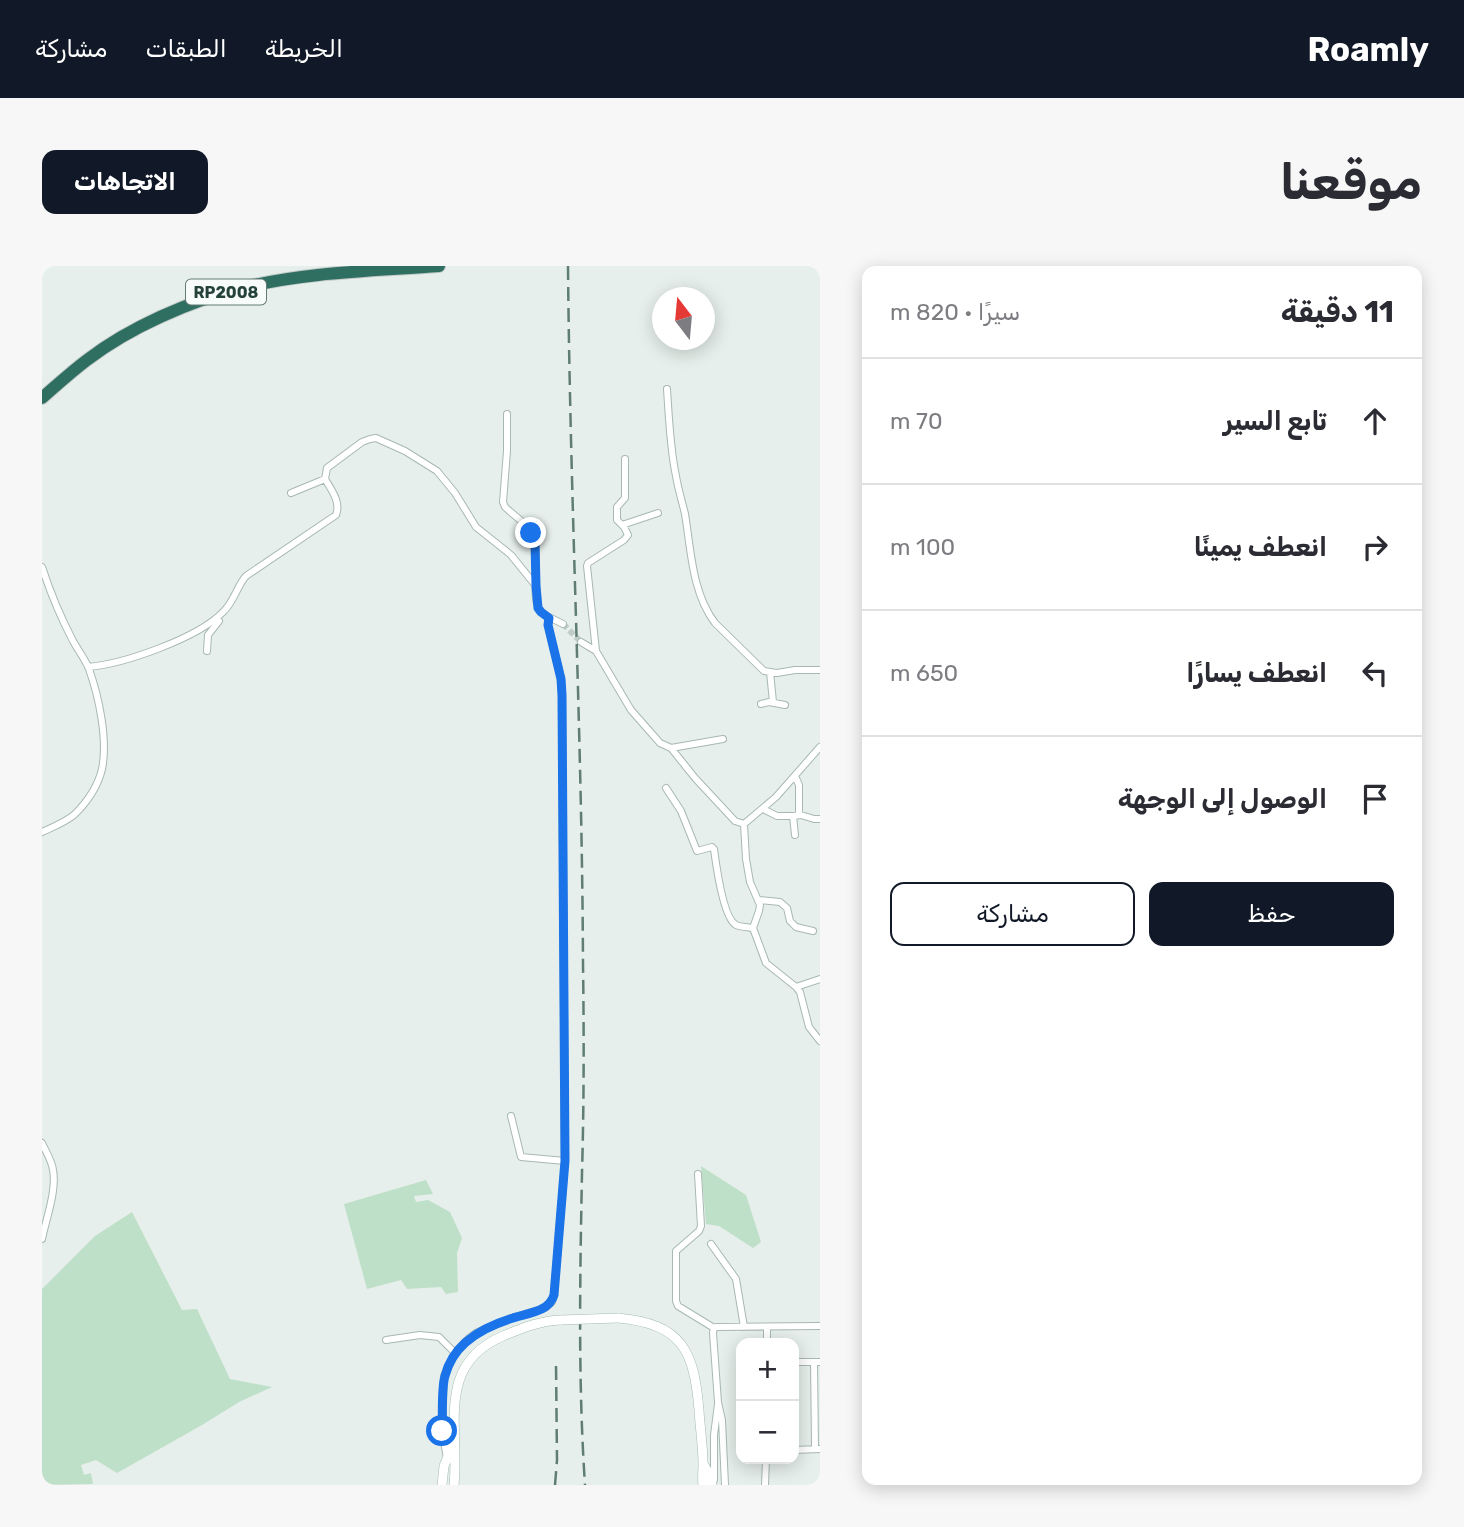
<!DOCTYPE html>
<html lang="ar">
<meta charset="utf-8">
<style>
:root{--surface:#fff;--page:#f7f7f7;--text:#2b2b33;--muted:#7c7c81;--line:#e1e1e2;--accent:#111827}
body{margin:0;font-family:Rubik,Cairo,sans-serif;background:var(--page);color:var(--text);direction:rtl}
.controls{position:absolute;right:21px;bottom:21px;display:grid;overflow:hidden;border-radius:14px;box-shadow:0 4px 18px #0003}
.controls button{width:63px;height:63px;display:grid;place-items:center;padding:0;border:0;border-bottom:2px solid var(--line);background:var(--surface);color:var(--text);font:35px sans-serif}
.compass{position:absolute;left:610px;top:21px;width:63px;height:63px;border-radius:50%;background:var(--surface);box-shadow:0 4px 18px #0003;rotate:344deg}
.stop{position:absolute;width:21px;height:21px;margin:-16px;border:5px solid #1a73e8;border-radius:50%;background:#fff}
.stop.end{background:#1a73e8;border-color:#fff;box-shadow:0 2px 7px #0008}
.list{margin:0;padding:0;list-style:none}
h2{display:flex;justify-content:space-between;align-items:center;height:91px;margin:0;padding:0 28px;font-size:30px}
h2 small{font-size:23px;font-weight:400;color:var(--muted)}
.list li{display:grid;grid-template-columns:46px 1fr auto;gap:21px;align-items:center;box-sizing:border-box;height:126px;padding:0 28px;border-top:2px solid var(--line)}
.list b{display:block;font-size:26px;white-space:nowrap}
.list em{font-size:23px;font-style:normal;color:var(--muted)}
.actions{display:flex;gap:14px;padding:21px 28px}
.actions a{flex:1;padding:16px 0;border:2px solid var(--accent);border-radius:14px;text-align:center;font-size:24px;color:var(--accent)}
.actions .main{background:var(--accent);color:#fff}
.icon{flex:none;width:38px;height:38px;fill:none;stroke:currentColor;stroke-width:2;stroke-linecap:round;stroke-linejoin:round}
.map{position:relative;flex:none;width:778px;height:1219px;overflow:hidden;direction:ltr;border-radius:14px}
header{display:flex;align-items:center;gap:42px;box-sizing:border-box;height:98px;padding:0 35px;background:var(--accent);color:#fff}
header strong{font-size:33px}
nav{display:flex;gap:38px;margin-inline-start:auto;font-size:24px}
.intro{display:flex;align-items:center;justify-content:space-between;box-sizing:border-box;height:168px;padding:0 42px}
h1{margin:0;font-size:49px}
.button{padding:18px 32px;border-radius:14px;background:var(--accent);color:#fff;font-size:24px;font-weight:700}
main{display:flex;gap:42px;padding:0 42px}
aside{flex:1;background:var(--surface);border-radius:14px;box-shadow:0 4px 18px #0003}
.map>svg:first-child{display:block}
</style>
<header>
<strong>Roamly</strong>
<nav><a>الخريطة</a><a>الطبقات</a><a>مشاركة</a></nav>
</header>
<div class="intro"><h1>موقعنا</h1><a class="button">الاتجاهات</a></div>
<main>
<aside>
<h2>11 دقيقة<small>سيرًا · 820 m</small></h2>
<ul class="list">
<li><svg class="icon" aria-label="ahead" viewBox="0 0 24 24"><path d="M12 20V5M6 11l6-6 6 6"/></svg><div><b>تابع السير</b></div><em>70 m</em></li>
<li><svg class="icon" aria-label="right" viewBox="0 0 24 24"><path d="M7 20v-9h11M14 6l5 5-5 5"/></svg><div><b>انعطف يمينًا</b></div><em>100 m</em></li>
<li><svg class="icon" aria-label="left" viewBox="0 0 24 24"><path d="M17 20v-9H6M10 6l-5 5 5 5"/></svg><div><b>انعطف يسارًا</b></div><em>650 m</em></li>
<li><svg class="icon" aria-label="arrive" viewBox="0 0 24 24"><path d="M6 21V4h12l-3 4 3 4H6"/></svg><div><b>الوصول إلى الوجهة</b></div></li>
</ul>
<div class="actions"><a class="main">حفظ</a><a>مشاركة</a></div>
</aside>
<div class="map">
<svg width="778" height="1219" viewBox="0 0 778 1219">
<rect width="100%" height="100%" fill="#e6efeb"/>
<path fill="#bfe0c8" d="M 659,900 L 704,929 L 719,976 L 711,982 L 677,960 L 664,958 Z
M 384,914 L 391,928 L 372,930 L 374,936 L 386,934 L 408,946 L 420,972 L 415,987 L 416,1026 L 404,1028 L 399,1021 L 365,1023 L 359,1014 L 325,1023 L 302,938 Z
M 90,946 L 140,1044 L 155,1043 L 188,1113 L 230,1121 L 197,1136 L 160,1159 L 75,1207 L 54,1194 L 39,1199 L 42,1209 L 49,1207 L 51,1218 L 0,1219 L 0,1023 L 53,970 Z"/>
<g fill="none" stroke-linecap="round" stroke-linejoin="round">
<path stroke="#bfccc8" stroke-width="6" stroke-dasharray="6 3" stroke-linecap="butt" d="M 521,358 L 539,376"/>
<g stroke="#a8b8b2" stroke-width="8">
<path id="street" d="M 625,123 C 627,152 628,182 634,210 C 636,223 640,235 643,248 C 649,284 650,327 673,357 L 722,405 L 735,407 L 753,404 L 778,404
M 583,193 L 583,232 L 575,241 L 575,254 L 582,261 L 586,269 L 582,274 L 546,297 L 545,300 L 554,385 L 589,444 L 618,477 L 629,482 L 653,512 L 693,555 L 702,558
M 249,227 L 283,213
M 580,259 L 616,247
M 0,301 C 8,326 19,352 31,375 C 36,384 43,393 47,403 C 57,431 66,474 60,503 C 56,520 45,536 33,548 C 24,556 11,561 0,566
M 507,351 L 521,358
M 539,376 L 554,385
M 165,385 L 166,369 L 177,355
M 46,401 C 82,398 156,372 181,346 C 192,336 195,320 204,310 L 294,249 C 299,236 290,225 283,213 L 285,202 L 320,176 L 328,173 L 334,172 L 363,185 L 395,205 L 413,227 L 434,261 L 469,289 L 494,320
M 728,406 L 731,436
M 719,438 L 727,436 L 743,439
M 629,482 L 681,473
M 753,510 L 757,519 L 757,549
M 624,522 L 639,545 L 655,585 L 670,581 L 672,583 C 674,598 681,652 694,659 C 698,661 706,661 711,662 L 724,697 L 754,721 L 758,726 L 767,761 L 778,775
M 721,543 L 735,550 L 751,550 L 759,549 L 772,553 L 778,553
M 751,550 L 753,569
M 717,634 L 738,636 L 745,642 L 748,655 L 754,661 L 771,665
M 711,662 L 717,645 L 718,639 L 708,616 L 704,593 L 702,558 L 734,531 L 778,481
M 754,721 L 778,713
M 469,850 L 479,891 L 523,895
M 0,877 C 4,886 10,895 11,904 C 15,924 4,953 0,973
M 656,908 L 659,960 L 657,965 L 634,985 L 634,1035 L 636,1040 L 672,1062 L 674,1061 L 778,1060
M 669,978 L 694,1013 L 702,1061
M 672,1062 L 671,1067 L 676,1136 L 680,1154 L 683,1219
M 344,1074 L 378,1069 L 397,1071 L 413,1087
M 725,1077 L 725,1061
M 752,1096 L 778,1096
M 772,1096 L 773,1183
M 752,1184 L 778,1183
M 405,1192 L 400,1165 L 402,1110 L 413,1087 L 427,1072 L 434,1067 L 467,1053 L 503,1042 L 510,1036 L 512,1029 L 523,895 L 520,429 L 519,413 L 506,359 L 507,351 C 505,350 499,347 498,345 C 488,332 499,288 490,268 C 484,256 472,250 463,241 L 461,236 L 465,185 L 465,148
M 672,1214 L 672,1169 L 676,1138
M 723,1219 L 724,1193"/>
</g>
<g stroke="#a4bbb3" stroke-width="10">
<path id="secondary" d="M 576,1052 C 640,1058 652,1084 657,1144 C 658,1162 661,1180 661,1198 C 661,1205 660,1212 661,1219
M 662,1199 L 668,1210 L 670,1219
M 400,1219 L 402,1200 L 412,1176
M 412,1219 C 418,1161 393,1099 461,1070 C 480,1062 497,1055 519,1054"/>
</g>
<g stroke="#c2cac8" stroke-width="14">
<path id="highway" d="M 0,132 C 15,119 29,106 45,94 C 88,61 148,35 200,22 C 263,6 331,5 397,0"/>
</g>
<use href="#street" stroke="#fff" stroke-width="6"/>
<use href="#secondary" stroke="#fff" stroke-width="9"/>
<use href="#highway" stroke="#2f6f62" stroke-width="12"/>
<path stroke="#5f7d75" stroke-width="2.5" stroke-dasharray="14 7" stroke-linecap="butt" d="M 526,0 C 528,233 540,465 541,698 C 542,768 542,837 540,907 C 538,1011 536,1115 543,1219
M 513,1219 L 515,1194 L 514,1098"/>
<g stroke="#a4bbb3" stroke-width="10" stroke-linecap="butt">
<path id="secondary-bridge" d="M 519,1054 L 576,1052"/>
</g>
<use href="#secondary-bridge" stroke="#fff" stroke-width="9"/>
</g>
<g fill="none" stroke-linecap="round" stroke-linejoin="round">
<path stroke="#1a73e8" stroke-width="9" d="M 400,1165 C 401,1150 399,1123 403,1110 C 411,1077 441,1061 471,1052 C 486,1047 507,1046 512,1029 L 523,895 L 520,429 L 519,413 L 506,359 L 507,352 L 499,346 L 496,342 L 494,320 L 493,277 L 489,267"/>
</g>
<g text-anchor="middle" stroke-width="5" stroke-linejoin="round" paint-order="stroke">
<rect fill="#f7fbf9" stroke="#637a73" stroke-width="2" x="144" y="13.5" width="80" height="25" rx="5"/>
<g font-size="16" font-weight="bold" fill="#24423a">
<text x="184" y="32">RP2008</text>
</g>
</g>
</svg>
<div class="controls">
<button>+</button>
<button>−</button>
</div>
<svg class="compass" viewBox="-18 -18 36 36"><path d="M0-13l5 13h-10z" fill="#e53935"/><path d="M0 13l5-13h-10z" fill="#7c7c81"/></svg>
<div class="stop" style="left:400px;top:1165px"></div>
<div class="stop end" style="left:489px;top:267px"></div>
</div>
</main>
